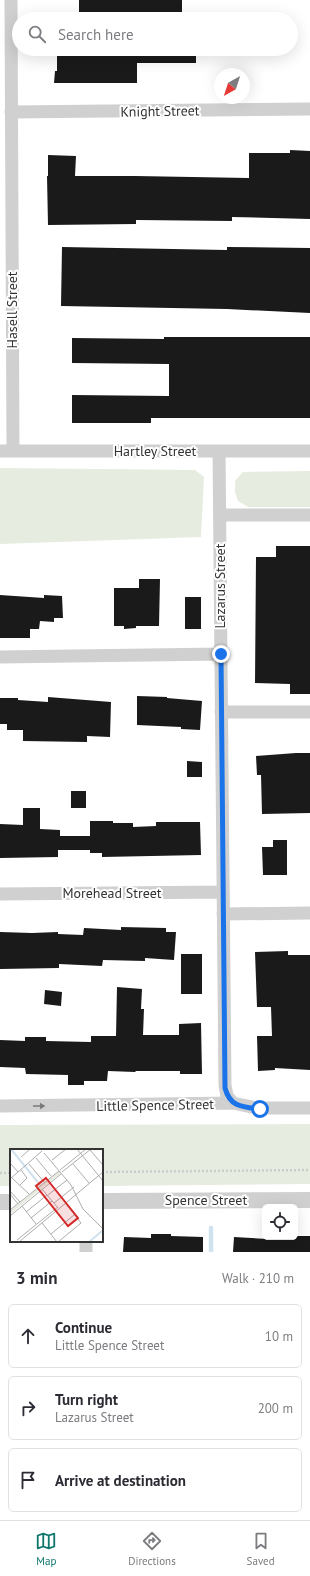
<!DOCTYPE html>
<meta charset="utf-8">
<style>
:root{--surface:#fff;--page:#f2f2f3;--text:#2b2b33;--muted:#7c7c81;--line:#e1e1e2;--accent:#0f766e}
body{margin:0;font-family:"PT Sans",sans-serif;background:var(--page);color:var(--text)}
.controls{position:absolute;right:12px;bottom:12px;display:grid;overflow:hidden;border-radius:6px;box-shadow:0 4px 16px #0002}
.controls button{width:36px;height:36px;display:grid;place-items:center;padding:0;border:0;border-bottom:1px solid var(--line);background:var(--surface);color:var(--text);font:20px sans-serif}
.compass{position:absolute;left:214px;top:68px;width:36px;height:36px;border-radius:50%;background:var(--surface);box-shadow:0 4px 16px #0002;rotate:219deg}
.stop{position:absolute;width:12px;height:12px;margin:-9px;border:3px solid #1a73e8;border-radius:50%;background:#fff}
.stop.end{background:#1a73e8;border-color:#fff;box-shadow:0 1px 4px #0008}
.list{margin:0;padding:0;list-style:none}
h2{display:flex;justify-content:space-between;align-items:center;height:52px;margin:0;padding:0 16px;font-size:17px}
h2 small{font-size:13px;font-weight:400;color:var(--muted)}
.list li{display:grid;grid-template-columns:26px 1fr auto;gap:12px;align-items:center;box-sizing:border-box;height:64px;margin:0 8px 8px;padding:0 8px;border:1px solid var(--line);border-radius:6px}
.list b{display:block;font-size:15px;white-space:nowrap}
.list p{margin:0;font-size:13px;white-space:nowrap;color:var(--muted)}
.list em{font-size:13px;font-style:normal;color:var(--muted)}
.icon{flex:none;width:22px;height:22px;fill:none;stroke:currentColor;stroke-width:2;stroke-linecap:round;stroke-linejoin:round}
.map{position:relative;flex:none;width:310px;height:1252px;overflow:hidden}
.search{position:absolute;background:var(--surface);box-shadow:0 4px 16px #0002;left:12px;right:12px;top:12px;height:44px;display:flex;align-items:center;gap:10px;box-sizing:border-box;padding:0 14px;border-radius:22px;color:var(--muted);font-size:15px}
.sheet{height:268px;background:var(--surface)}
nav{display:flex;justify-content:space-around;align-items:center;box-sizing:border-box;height:56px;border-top:1px solid var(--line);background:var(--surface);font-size:11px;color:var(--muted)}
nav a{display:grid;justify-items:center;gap:2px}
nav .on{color:var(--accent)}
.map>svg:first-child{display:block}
</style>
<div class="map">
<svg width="310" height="1252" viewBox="0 0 310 1252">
<rect width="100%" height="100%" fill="#fff"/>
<path fill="#e6ecdf" d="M 0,468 L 195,470 L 204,477 L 201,537 L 0,544 Z
M 310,471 L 310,507 L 248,507 L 238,501 L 235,492 L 235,481 L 243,472 Z
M 310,1124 L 310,1184 L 102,1186 L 102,1150 L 11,1150 L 11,1186 L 0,1186 L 0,1125 Z"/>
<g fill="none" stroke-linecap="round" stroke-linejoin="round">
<path stroke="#cfe2ee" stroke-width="4.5" d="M 211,1228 L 211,1252"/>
</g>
<path fill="#1a1a1a" d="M 79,0 L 182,0 L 182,19 L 79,19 Z
M 57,49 L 196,49 L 196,63 L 137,63 L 137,83 L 54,83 L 55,71 L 57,71 Z
M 290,150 L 310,151 L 310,219 L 232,217 L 232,221 L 136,220 L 136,224 L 48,225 L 47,176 L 48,176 L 48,155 L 76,156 L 75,176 L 135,176 L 249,178 L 249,153 L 290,153 Z
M 62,247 L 227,250 L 227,247 L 310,248 L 310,313 L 227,309 L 61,306 Z
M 164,337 L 310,337 L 310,418 L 151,418 L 151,423 L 72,423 L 72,395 L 169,396 L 169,364 L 72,363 L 72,338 L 164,339 Z
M 276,546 L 310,546 L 310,694 L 290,694 L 290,684 L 255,683 L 256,557 L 276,557 Z
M 139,579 L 160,579 L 159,626 L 136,626 L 136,628 L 124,629 L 124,626 L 114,626 L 114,588 L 139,588 Z
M 0,595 L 44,598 L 44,595 L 62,596 L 63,618 L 54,618 L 54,622 L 40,621 L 39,629 L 30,629 L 30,638 L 0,638 Z
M 185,597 L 201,597 L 201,629 L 185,629 Z
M 137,696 L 167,697 L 167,698 L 202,701 L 200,730 L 181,729 L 181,727 L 137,725 Z
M 48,697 L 111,702 L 110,737 L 87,736 L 87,742 L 23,741 L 23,730 L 7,730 L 7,724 L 0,724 L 0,698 L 18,698 L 18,700 L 48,702 Z
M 296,753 L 310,753 L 310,813 L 262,814 L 261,775 L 257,775 L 256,756 Z
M 187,761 L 202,762 L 202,777 L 187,777 Z
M 71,791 L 86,791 L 86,808 L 71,808 Z
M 23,808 L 40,808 L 40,829 L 60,830 L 60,836 L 90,836 L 90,821 L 113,821 L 113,823 L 133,823 L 133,827 L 156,826 L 156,822 L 200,822 L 201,855 L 102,857 L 102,853 L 90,853 L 90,850 L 58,850 L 58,857 L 0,858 L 0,824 L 23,825 Z
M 273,840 L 287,840 L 287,875 L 263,875 L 262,847 L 273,847 Z
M 121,927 L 166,928 L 166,932 L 176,932 L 174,960 L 145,958 L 145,961 L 103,960 L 102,966 L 59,964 L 59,968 L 0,969 L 0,932 L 32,933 L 58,932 L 58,934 L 83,935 L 84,928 L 121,930 Z
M 288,951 L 288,955 L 310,955 L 310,1070 L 275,1068 L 275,1070 L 258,1071 L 257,1036 L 272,1036 L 271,1007 L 257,1007 L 255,952 Z
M 181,954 L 202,954 L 202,994 L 181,994 Z
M 117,987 L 142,989 L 141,1009 L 144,1009 L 143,1035 L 179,1035 L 179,1024 L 201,1023 L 202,1074 L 180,1074 L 180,1071 L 136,1071 L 135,1072 L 108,1071 L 107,1081 L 84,1081 L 84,1085 L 68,1085 L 68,1075 L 26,1074 L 25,1068 L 0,1067 L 0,1040 L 25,1041 L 25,1037 L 46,1037 L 46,1041 L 91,1042 L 91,1036 L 116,1036 Z
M 45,990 L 62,992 L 61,1006 L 44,1004 Z
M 151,1234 L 171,1234 L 171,1236 L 203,1237 L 203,1252 L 123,1252 L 124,1237 L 151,1238 Z
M 295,1236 L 310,1236 L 310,1252 L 233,1252 L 234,1237 L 286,1240 L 286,1237 Z"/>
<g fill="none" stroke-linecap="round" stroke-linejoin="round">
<path stroke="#cdcdcd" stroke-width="2.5" stroke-dasharray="2 2" stroke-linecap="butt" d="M 102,1172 L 310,1170
M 0,1173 L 11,1173"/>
<path stroke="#d0d0d0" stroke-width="13" d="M 11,0 L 13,451
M 11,112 L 310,109
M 0,451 L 310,451
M 219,451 L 225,1085 L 227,1096 L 233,1103
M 220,515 L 310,515
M 0,657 L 221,654
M 221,712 L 310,712
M 0,894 L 223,892
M 223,914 L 310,913
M 0,1106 L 233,1103 L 256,1108 L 310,1108
M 86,1241 L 86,1252"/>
<path stroke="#d0d0d0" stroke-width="16" d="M 102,1201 L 310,1200
M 0,1202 L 11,1202"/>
</g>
<defs><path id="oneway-solid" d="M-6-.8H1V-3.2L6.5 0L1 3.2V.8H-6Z"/></defs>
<use fill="#7a7a7a" href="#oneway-solid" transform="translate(39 1106)"/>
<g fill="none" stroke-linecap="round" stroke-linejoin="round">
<path stroke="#1a73e8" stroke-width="5" d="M 221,654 L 225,1088 C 230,1107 242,1107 260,1109"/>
</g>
<g text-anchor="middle" stroke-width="4" stroke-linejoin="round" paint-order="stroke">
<g font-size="14" fill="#333" stroke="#fff">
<text transform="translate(160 111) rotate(-1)" y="5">Knight Street</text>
<text transform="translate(12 310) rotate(-90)" y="5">Hasell Street</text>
<text x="155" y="456">Hartley Street</text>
<text transform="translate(220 586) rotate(-90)" y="5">Lazarus Street</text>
<text x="112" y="898">Morehead Street</text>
<text transform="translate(155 1105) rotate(-1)" y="5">Little Spence Street</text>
<text x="206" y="1205">Spence Street</text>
</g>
</g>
<g transform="translate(10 1149)">
<rect width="93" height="93" fill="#fff"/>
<path d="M 49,22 L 51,24 L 0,65 L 0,62 Z" fill="#e6ecdf"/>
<path fill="none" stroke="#cfe2ee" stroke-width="2" d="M 1,0 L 30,36M 79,93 L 92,82"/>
<path fill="none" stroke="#adadad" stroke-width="1" d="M 67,0 L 93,32M 80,1 L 93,16M 34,4 L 61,36 L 73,60 L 93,80M 11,8 L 20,0M 26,9 L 41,27M 42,11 L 56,0M 0,14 L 8,23M 19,15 L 34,33M 63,15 L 79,34M 50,21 L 76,0M 52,23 L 81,0M 2,29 L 19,45M 0,30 L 32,2M 10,36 L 17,29 L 11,21M 32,40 L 48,59M 0,42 L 10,53M 0,45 L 8,55M 38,46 L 57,31M 44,54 L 64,38M 12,57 L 26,75M 0,61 L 49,22M 16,63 L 37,46M 0,67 L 51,25M 21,69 L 42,52M 32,74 L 47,93M 41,85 L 64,66M 7,91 L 48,58M 9,93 L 93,23M 48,93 L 71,74 L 56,55"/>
<path fill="#d62828" fill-opacity="0.15" stroke="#d62828" stroke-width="2" d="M 36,29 L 68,69 L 58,77 L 26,37 Z"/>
<rect width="93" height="93" fill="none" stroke="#333" stroke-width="2"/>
</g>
</svg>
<div class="controls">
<button><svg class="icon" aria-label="locate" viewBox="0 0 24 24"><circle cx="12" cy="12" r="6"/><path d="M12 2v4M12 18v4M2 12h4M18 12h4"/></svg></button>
</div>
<svg class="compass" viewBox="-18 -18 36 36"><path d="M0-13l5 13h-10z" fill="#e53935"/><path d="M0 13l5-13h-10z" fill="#7c7c81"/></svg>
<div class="stop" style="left:260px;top:1109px"></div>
<div class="stop end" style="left:221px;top:654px"></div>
<div class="search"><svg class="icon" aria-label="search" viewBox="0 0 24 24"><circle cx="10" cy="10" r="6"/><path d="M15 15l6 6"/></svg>Search here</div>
</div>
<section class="sheet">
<h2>3 min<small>Walk · 210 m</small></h2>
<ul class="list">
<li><svg class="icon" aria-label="ahead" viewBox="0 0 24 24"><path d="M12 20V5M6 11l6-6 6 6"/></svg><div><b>Continue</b><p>Little Spence Street</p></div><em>10 m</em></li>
<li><svg class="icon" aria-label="right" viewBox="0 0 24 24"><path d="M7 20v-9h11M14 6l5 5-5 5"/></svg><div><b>Turn right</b><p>Lazarus Street</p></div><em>200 m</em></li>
<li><svg class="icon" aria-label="arrive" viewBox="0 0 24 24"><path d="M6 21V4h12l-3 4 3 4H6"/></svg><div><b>Arrive at destination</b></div></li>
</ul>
</section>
<nav>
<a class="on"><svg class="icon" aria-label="map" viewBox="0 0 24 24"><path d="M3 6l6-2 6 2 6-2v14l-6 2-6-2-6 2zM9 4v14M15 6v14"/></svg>Map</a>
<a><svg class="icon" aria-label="directions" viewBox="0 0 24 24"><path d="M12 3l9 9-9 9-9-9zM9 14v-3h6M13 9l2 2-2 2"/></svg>Directions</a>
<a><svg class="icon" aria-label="saved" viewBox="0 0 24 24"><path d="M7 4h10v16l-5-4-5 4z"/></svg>Saved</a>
</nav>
